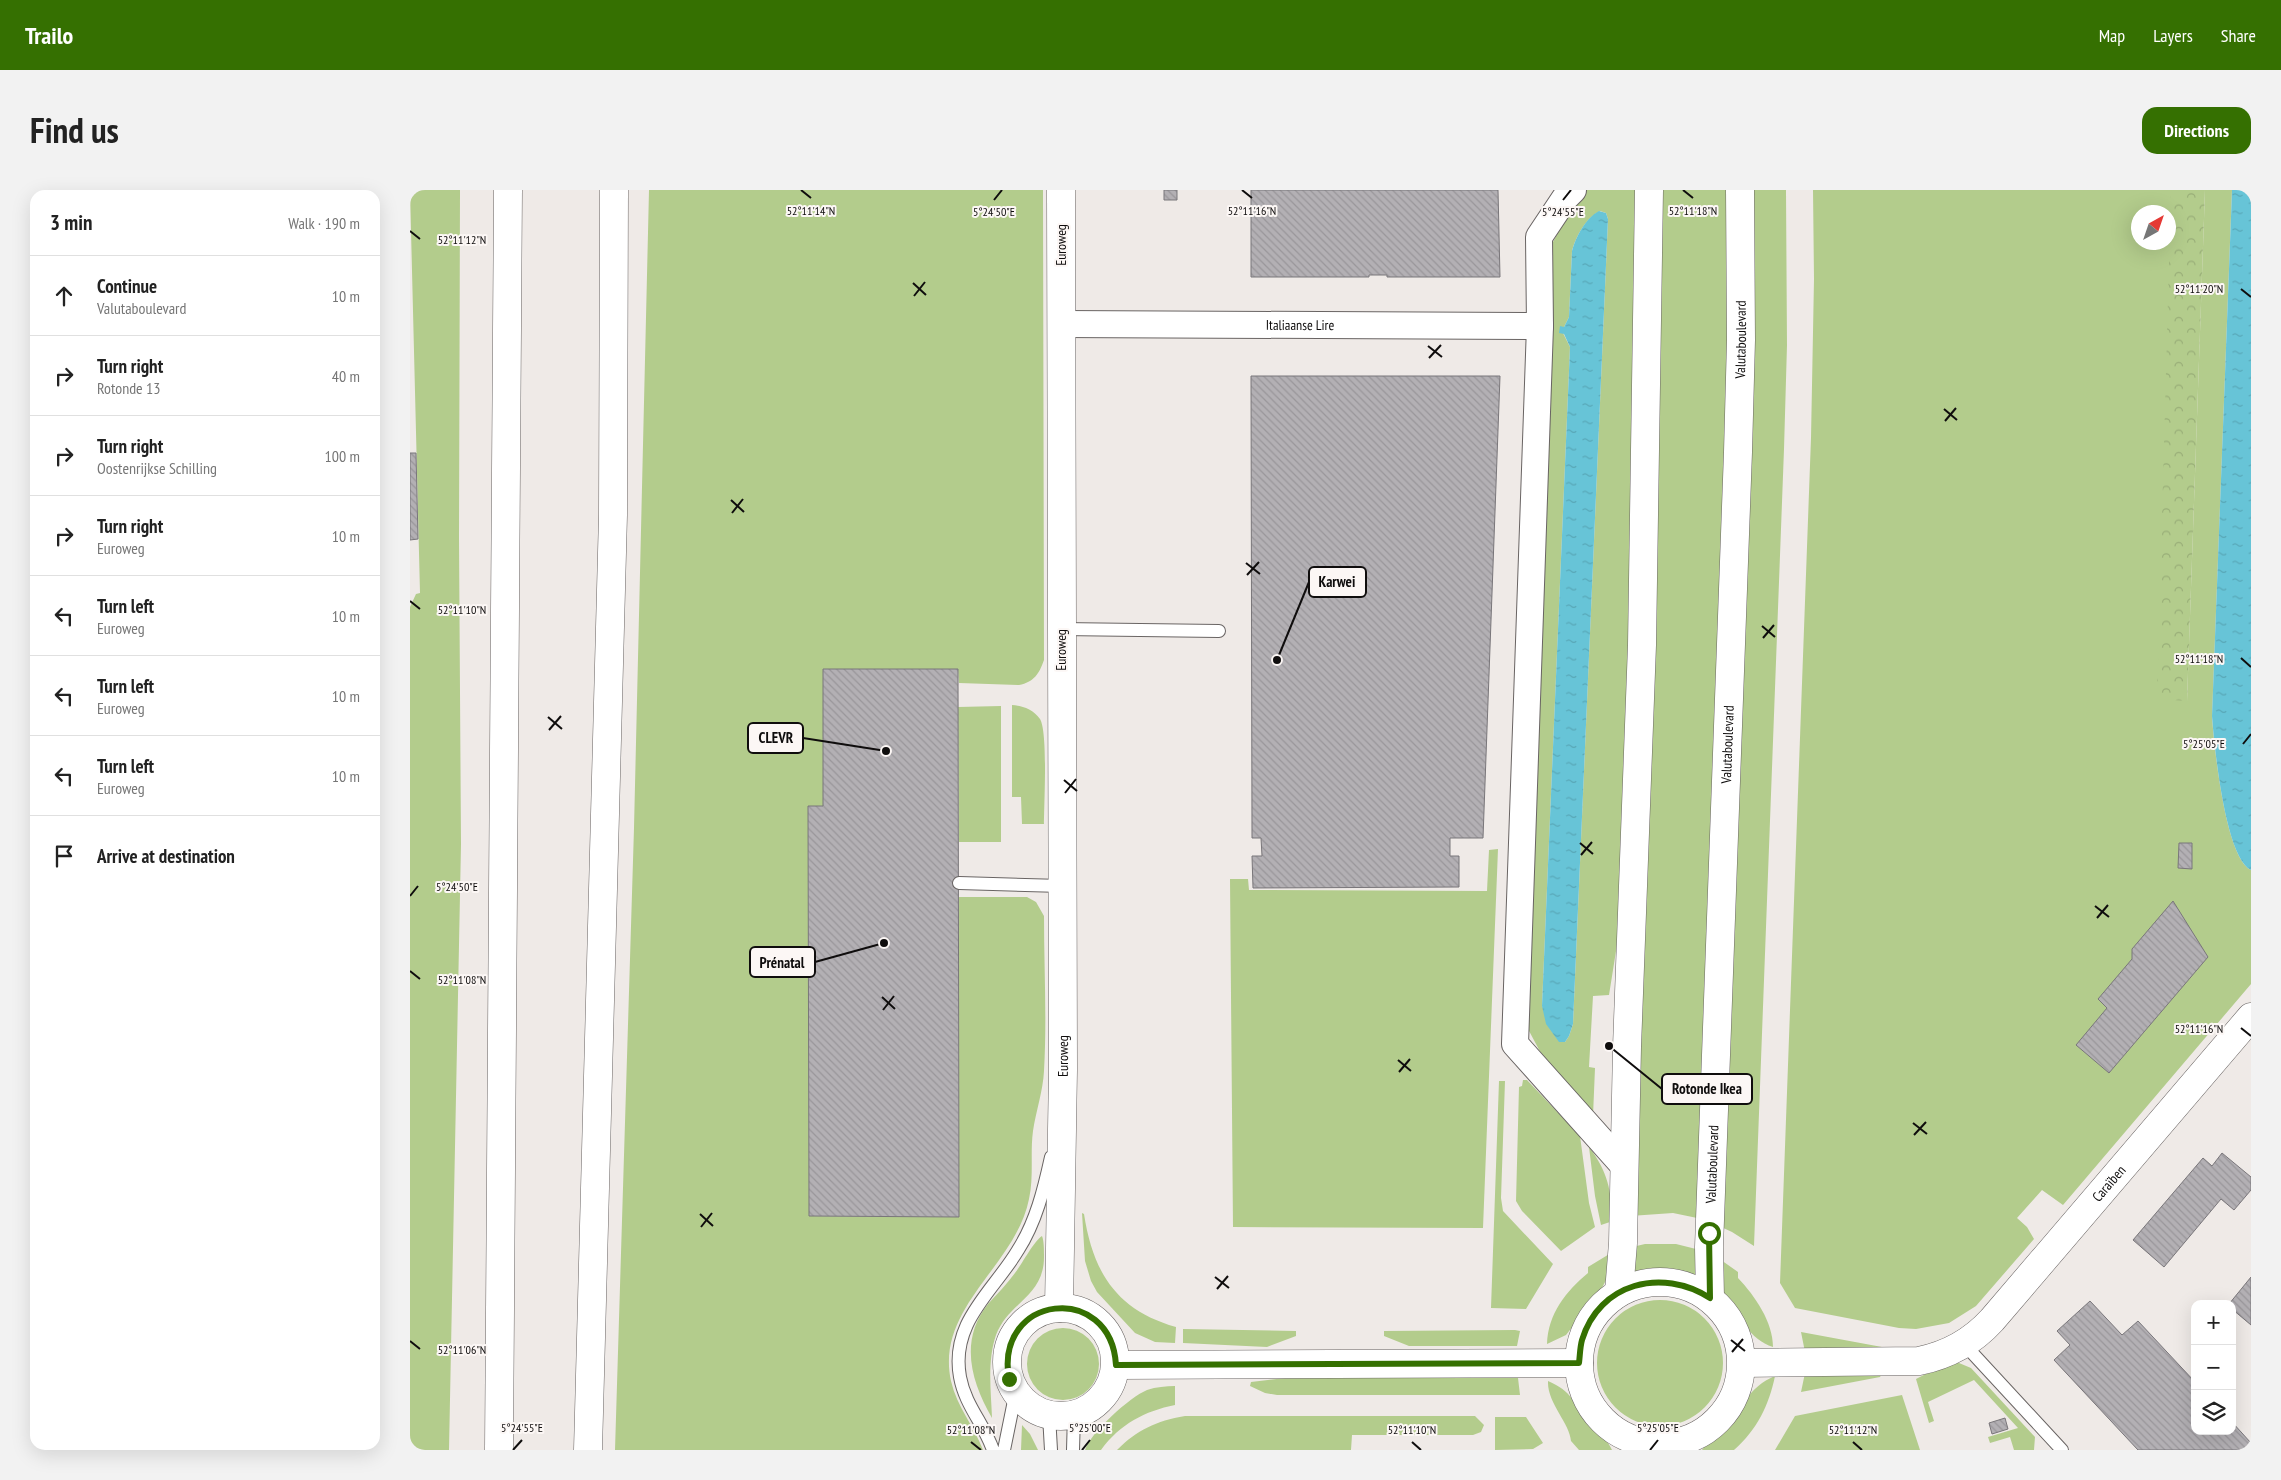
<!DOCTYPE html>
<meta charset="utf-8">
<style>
:root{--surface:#fff;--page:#f2f2f2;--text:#222;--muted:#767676;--line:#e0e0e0;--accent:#357001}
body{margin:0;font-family:"PT Sans Narrow",sans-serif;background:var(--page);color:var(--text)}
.controls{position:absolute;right:15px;bottom:15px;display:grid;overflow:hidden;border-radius:10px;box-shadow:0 5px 20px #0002}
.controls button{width:45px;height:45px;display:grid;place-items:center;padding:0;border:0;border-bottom:1px solid var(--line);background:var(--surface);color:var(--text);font:25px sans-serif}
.compass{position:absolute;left:1721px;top:15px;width:45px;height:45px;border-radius:50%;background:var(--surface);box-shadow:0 5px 20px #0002;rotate:40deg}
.stop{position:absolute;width:15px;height:15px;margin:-11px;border:4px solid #357001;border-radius:50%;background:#fff}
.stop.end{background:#357001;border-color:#fff;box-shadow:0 1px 5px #0008}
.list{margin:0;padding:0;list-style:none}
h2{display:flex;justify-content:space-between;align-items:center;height:65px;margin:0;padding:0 20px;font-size:21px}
h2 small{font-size:16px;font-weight:400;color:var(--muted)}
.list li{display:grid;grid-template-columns:32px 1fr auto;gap:15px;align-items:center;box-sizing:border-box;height:80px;padding:0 20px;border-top:1px solid var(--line)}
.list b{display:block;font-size:19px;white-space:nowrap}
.list p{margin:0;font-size:16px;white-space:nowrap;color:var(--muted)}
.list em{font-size:16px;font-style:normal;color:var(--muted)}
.icon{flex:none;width:28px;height:28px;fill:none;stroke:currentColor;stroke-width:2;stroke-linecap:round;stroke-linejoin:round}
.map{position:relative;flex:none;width:1841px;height:1260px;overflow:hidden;border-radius:15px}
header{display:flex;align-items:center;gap:30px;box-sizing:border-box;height:70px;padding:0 25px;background:var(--accent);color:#fff}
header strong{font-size:24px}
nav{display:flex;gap:28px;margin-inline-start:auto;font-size:18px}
.intro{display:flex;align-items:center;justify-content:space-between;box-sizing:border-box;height:120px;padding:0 30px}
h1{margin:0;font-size:35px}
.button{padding:12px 22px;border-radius:15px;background:var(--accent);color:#fff;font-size:18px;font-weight:700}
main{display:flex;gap:30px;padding:0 30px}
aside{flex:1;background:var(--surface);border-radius:15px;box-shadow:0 5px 20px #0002}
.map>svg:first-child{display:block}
</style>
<header>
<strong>Trailo</strong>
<nav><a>Map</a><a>Layers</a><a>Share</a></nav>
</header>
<div class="intro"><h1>Find us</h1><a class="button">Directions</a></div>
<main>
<aside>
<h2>3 min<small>Walk · 190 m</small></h2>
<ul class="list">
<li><svg class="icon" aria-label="ahead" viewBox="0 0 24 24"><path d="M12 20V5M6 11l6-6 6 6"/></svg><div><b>Continue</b><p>Valutaboulevard</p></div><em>10 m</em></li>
<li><svg class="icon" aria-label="right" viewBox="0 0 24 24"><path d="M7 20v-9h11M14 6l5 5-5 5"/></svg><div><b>Turn right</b><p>Rotonde 13</p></div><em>40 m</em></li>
<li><svg class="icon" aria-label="right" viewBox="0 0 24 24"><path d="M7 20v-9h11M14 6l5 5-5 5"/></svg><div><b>Turn right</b><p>Oostenrijkse Schilling</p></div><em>100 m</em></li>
<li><svg class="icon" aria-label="right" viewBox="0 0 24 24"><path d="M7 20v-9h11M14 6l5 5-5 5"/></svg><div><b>Turn right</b><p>Euroweg</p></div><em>10 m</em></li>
<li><svg class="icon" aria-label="left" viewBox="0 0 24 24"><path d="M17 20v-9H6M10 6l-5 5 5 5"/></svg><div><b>Turn left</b><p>Euroweg</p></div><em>10 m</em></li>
<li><svg class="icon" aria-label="left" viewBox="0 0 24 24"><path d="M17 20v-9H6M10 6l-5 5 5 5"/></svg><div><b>Turn left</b><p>Euroweg</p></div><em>10 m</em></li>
<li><svg class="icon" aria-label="left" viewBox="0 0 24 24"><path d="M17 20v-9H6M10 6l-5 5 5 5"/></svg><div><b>Turn left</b><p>Euroweg</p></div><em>10 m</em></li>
<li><svg class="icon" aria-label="arrive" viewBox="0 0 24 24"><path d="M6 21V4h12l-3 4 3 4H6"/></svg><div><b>Arrive at destination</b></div></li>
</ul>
</aside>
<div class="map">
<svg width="1841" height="1260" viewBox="0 0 1841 1260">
<defs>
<pattern id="forest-crowns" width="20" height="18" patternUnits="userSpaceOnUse" patternTransform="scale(1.25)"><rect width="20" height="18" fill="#b3cc8c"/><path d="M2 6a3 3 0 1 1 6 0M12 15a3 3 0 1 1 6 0" fill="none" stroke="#99ae78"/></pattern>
<pattern id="water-ripples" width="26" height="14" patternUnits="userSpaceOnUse" patternTransform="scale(1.25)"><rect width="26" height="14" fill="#67c4d7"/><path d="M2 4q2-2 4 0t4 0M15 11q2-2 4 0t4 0" fill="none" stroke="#58a7b7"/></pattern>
<pattern id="building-back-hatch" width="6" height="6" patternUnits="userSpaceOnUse" patternTransform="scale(1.25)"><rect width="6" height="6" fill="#b3b0b4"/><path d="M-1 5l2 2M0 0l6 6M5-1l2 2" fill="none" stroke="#99969a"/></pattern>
</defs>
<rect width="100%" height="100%" fill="#efeae7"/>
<path fill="#b3cc8c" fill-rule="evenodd" d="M 0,0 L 50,0 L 49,348 L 51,654 L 39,1260 L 0,1260 L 0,417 L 6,404 L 10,403 Z
M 239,0 L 633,0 L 634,470 C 629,484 624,492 609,495 L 549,493 L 548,479 L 413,479 L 413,616 L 398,616 L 399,1026 L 549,1027 L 549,707 L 617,707 L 626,712 L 634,726 C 634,777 637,830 634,881 C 633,901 626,921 623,941 C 620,963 624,986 619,1009 C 606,1076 525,1117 541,1191 C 547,1217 564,1236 573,1260 L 205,1260 L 224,638 Z
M 1177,0 L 1234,0 L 1214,711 L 1199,805 L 1183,806 L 1179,877 L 1185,878 L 1183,926 L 1142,884 L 1118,839 L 1142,54 L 1162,15 ZM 1190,21 L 1196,23 L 1198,29 L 1163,834 L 1159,846 L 1155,852 L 1132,816 L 1160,157 L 1150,137 L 1154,137 L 1159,127 L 1162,61 C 1166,46 1176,28 1190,21 Z
M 1250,0 L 1323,0 L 1292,1029 L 1263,1023 L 1220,1026 Z
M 1339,0 L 1376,0 L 1377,155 L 1374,259 L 1344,1056 L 1322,1042 L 1309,1036 Z
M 1403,0 L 1775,0 L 1777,511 L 1795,0 L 1822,0 L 1802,527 C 1804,554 1815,668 1841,680 L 1841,794 L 1653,1015 L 1632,1000 L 1607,1028 L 1617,1037 L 1624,1049 L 1566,1116 L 1539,1133 L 1506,1139 L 1489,1138 L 1385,1118 L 1370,1093 L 1401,248 L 1404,89 ZM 1728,22 L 1758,22 L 1758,52 L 1728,52 Z
M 602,515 C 613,516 623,519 630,529 C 638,542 634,614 634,634 L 612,634 L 611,607 L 602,607 Z
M 591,516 L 591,652 L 549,652 L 548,517 Z
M 1088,659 L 1073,1038 L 823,1037 L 820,689 L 838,689 L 839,700 L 1077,701 L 1079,660 Z
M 1113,890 L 1117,890 L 1170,946 L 1179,1013 L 1185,1037 L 1151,1061 L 1112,1021 L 1106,1011 L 1109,897 L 1112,896 Z
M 1089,891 L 1095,891 L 1091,1008 L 1093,1021 L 1143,1074 L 1116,1119 L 1081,1118 Z
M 1179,957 C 1198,982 1201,1000 1203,1031 L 1191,1035 L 1185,1006 Z
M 672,1023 L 674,1024 C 683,1082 706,1120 766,1137 L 765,1153 L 745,1152 L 725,1143 L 687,1102 L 681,1091 L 675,1071 Z
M 632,1046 C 634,1051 634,1059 634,1065 C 635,1107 599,1111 586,1145 C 577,1171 581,1201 582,1228 C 561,1192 549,1150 578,1114 C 587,1104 597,1094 605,1083 C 612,1074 624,1051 632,1046 Z
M 1235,1054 L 1266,1054 L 1290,1060 L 1287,1084 L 1280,1085 L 1251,1081 L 1224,1082 L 1218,1058 Z
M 1201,1063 L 1197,1088 L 1191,1100 L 1156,1145 L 1137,1154 C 1138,1124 1156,1101 1178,1083 L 1178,1077 Z
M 1311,1070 L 1328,1082 L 1328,1088 C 1345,1106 1363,1132 1363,1157 C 1340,1150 1328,1125 1315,1106 L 1312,1099 Z
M1187 1173a63 63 0 1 1 126 0a63 63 0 1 1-126 0Z
M617 1174a36 36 0 1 1 72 0a36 36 0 1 1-72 0Z
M 773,1139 L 886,1141 L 886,1146 L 857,1157 L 773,1153 Z
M 974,1141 L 1105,1140 L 1110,1141 L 1107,1156 L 999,1156 L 974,1146 Z
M 1391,1142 L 1472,1157 L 1474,1159 L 1395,1162 Z
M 1537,1173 L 1549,1173 L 1561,1178 L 1625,1247 L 1624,1260 L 1604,1260 L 1600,1247 L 1580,1253 L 1578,1247 L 1608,1238 L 1564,1190 L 1518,1212 L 1524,1231 L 1519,1233 L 1506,1189 Z
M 1395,1183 L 1472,1184 L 1470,1187 L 1391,1202 Z
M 1365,1186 C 1359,1215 1347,1240 1324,1260 L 1292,1260 C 1298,1250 1309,1244 1317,1235 C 1335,1216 1338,1197 1365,1186 Z
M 875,1188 L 1108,1188 L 1110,1205 L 867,1205 L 855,1203 L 840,1196 L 841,1192 Z
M 1138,1191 C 1162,1201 1164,1214 1180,1232 C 1188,1241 1197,1249 1202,1260 L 1169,1260 L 1161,1251 C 1160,1233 1137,1213 1138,1191 Z
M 765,1196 L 765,1215 C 735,1221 710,1234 691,1260 L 675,1260 C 681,1242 720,1207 737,1200 C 746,1197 756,1196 765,1196 Z
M 1492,1205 L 1510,1260 L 1365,1260 L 1385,1226 Z
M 775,1226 L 1065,1226 L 1074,1235 L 1071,1242 L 1063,1245 L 942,1245 L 941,1260 L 707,1260 C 727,1240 746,1231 775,1226 Z
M 1085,1227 L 1116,1227 L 1133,1253 L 1123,1259 L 1085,1260 Z
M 612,1235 L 620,1244 L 628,1260 L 611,1260 Z"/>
<path fill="url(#forest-crowns)" d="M 1761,0 L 1795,0 L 1777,511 L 1747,509 Z"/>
<path fill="url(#water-ripples)" d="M 1822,0 L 1841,0 L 1841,680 C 1815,668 1804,554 1802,526 Z
M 1189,21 L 1196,23 L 1198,29 L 1163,834 L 1159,846 L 1155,852 L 1149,852 L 1136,834 L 1132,816 L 1160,157 L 1154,144 L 1149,143 L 1150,136 L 1154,137 L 1159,127 L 1162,61 C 1166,46 1176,28 1189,21 Z"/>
<path fill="url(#building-back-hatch)" stroke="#79767a" d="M 754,0 L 767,0 L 767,10 L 754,10 Z
M 841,0 L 1088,0 L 1090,87 L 977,87 L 977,85 L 959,85 L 959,87 L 841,87 Z
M 841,186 L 1090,186 L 1073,648 L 1040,648 L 1040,666 L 1049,666 L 1049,697 L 843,698 L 842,666 L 852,666 L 851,648 L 842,648 Z
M 0,263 L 6,263 L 8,349 L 0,350 Z
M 413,479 L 548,479 L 549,1027 L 399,1026 L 398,616 L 413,616 Z
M 1769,653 L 1782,653 L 1782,679 L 1768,678 Z
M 1763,711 L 1798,767 L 1699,883 L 1666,855 L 1697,818 L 1688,809 L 1722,769 L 1722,759 Z
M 1812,963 L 1841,987 L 1841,1000 L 1824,1020 L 1811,1009 L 1754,1077 L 1723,1050 L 1793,968 L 1802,976 Z
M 1841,1087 L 1841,1135 L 1822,1119 L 1822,1114 L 1819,1114 Z
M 1680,1111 L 1712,1145 L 1728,1131 L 1785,1192 L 1785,1241 L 1822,1241 L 1822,1232 L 1841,1253 L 1841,1260 L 1728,1260 L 1644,1170 L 1660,1155 L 1647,1141 Z
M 1595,1228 L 1598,1239 L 1582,1244 L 1579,1233 Z"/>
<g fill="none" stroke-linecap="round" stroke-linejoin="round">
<g stroke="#696463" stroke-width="14">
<path id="lane" d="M 651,439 L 809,441
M 549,693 L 652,696
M 1554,1154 L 1652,1260
M 639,1225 L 641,1260
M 583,1260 C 574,1234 555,1215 550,1187 C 540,1132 583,1102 608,1060 C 626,1032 634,999 641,967
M 594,1260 L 606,1201
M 663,1260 L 664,1225"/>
</g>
<g stroke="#696463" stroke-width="28">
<g id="street">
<path d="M 1163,0 L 1155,8 L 1129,47 L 1130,136 L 1105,854 L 1214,976"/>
<path id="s1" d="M 651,134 L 1130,136"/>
</g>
</g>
<g stroke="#696463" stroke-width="29">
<g id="secondary">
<circle cx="1250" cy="1173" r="81"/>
<path d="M 1209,1102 L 1213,1053 L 1217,857 L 1232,455 L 1239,0"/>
<path id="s2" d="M 1300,1108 L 1299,1057 L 1328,262 L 1331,150 L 1330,0"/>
<circle cx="651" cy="1172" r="54"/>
<path id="s3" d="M 649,1118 L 653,880 L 651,0"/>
<path id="s4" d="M 1332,1173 L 1509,1171 C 1538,1165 1562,1152 1582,1130 L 1841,827"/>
<path d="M 706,1175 L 1169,1173"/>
</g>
</g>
<g stroke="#696463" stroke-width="29">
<path id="highway" d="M 89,1260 L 98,0
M 178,1260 L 203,325 L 204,0"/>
</g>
<use href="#lane" stroke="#fff" stroke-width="12"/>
<use href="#street" stroke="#fff" stroke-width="26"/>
<use href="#secondary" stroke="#fff" stroke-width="28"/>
<use href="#highway" stroke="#fff" stroke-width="28"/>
</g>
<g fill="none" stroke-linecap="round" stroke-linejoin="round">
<path stroke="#357001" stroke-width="6" d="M 599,1189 C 584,1104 701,1091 706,1175 L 1169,1173 C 1170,1165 1170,1157 1172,1150 C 1189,1093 1252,1077 1300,1108 L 1299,1043"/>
</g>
<path fill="none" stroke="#0f0d0d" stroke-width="2" d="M 391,0 L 401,8M 832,0 L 842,8M 1273,0 L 1283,8M 584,10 L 592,0M 1153,10 L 1161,0M 0,41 L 10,49M 503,93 L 516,105M 1831,99 L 1841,107M 504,106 L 515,92M 1018,156 L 1032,167M 1019,168 L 1031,155M 1534,219 L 1547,230M 1535,231 L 1546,218M 321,310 L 334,322M 322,323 L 333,309M 836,373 L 850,384M 837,385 L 849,372M 0,411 L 10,419M 1352,436 L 1365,447M 1353,448 L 1364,435M 1831,468 L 1841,477M 138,527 L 152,539M 139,540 L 151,526M 1833,554 L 1841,544M 654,590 L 667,601M 655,603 L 666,589M 1170,653 L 1183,664M 1171,665 L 1182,652M 0,706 L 8,696M 1685,716 L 1699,727M 1687,728 L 1698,715M 0,781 L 10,789M 472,807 L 485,819M 473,820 L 484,806M 1831,838 L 1841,846M 988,870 L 1001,881M 989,882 L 1000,869M 1503,933 L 1517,944M 1504,945 L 1516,932M 290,1024 L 303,1036M 291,1037 L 302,1023M 805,1087 L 819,1098M 807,1099 L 818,1086M 1321,1150 L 1335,1161M 0,1151 L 10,1159M 1322,1162 L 1333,1149M 561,1252 L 571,1260M 1002,1252 L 1011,1260M 1443,1252 L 1452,1260M 103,1260 L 112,1250M 672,1260 L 680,1250M 1240,1260 L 1248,1250"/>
<g text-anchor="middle" stroke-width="4" stroke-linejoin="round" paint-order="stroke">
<g font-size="14" fill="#0f0d0d" stroke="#fcf7f5">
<text transform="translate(651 55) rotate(-90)" y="5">Euroweg</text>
<text dy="5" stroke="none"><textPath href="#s1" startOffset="239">Italiaanse Lire</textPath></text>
<text dy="5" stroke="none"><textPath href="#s2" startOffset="959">Valutaboulevard</textPath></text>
<text transform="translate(651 460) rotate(-90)" y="5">Euroweg</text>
<text dy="5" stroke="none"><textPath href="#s2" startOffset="554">Valutaboulevard</textPath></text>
<text dy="5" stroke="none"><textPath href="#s3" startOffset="252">Euroweg</textPath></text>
<text dy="5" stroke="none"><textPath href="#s2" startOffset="134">Valutaboulevard</textPath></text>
<text dy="5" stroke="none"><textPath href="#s4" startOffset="442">Caraïben</textPath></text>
</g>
</g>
<g font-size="12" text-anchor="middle" fill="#0f0d0d" stroke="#fcf7f5" stroke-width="4" stroke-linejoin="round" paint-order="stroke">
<text x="401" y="25">52°11'14"N</text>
<text x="842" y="25">52°11'16"N</text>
<text x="1283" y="25">52°11'18"N</text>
<text x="584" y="26">5°24'50"E</text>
<text x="1153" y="26">5°24'55"E</text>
<text x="52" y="54">52°11'12"N</text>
<text x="1789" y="103">52°11'20"N</text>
<text x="52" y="424">52°11'10"N</text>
<text x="1789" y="473">52°11'18"N</text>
<text x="1794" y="558">5°25'05"E</text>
<text x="47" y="701">5°24'50"E</text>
<text x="52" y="794">52°11'08"N</text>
<text x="1789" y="843">52°11'16"N</text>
<text x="52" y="1164">52°11'06"N</text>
<text x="112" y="1242">5°24'55"E</text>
<text x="680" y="1242">5°25'00"E</text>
<text x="1248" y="1242">5°25'05"E</text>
<text x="561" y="1244">52°11'08"N</text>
<text x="1002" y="1244">52°11'10"N</text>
<text x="1443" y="1244">52°11'12"N</text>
</g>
<path fill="none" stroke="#0f0d0d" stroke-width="2" d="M867 470L899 392M476 561L393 548M474 753L405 772M1199 856L1252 899"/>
<g fill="#0f0d0d" stroke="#fcf7f5" stroke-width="2">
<circle cx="867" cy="470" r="5"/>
<circle cx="476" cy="561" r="5"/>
<circle cx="474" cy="753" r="5"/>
<circle cx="1199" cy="856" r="5"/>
</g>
<g fill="#fcf7f5" stroke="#0f0d0d" stroke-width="2">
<rect x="899" y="377" width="57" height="30" rx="5"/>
<rect x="338" y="533" width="55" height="30" rx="5"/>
<rect x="340" y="757" width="65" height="30" rx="5"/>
<rect x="1252" y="884" width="90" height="30" rx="5"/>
</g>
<g font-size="15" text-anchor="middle" font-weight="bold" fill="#0f0d0d">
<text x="927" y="397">Karwei</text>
<text x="366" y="553">CLEVR</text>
<text x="372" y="778">Prénatal</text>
<text x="1297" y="904">Rotonde Ikea</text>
</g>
</svg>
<div class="controls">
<button>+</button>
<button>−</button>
<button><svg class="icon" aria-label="layers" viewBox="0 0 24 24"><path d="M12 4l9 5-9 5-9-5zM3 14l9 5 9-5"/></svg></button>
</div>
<svg class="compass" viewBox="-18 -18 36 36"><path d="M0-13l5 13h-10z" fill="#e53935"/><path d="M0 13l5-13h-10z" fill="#767676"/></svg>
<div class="stop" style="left:1299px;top:1043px"></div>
<div class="stop end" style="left:599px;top:1189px"></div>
</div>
</main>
